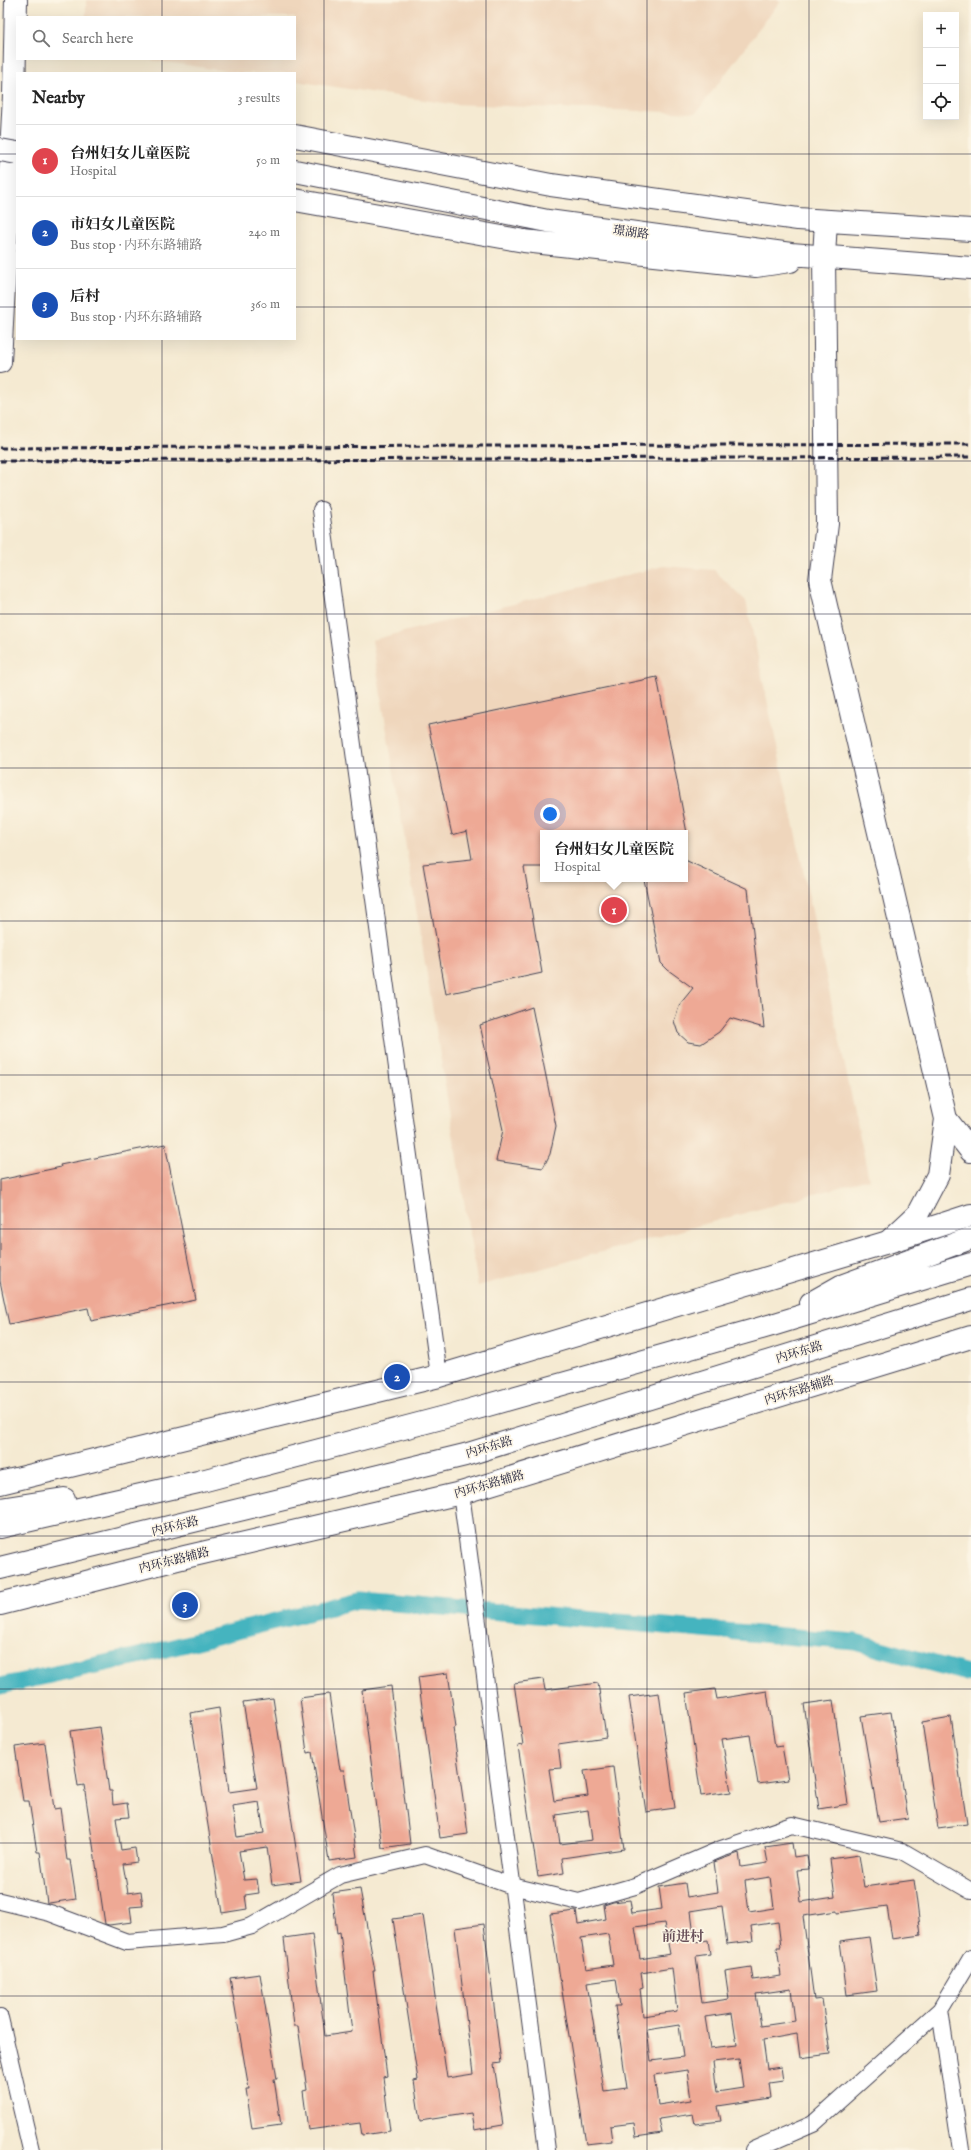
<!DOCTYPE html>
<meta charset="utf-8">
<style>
:root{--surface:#fff;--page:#f2f2f2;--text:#222;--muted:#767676;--line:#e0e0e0;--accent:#d1495b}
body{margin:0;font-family:"IM FELL English","Noto Serif SC",serif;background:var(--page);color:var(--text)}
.controls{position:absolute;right:12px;top:12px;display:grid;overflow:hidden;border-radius:0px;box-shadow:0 4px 16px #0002}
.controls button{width:36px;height:36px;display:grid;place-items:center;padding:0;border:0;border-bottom:1px solid var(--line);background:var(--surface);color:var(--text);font:20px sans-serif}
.you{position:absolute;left:550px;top:814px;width:14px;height:14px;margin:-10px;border:3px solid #fff;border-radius:50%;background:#1a73e8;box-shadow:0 0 0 6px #1a73e833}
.badge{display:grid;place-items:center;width:26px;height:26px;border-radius:50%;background:var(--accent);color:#fff;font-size:13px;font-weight:700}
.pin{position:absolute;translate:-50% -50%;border:2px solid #fff;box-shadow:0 1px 4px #0006}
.popup{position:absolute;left:540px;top:830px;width:148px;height:52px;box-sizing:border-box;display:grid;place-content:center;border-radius:0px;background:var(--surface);filter:drop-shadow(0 1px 3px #0005);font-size:13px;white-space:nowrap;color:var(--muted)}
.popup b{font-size:15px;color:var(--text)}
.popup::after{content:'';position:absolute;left:50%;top:100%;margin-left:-8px;border:8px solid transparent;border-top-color:var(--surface)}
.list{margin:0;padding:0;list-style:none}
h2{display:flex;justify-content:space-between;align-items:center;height:52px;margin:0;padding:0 16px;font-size:17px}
h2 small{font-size:13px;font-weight:400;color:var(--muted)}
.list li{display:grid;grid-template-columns:26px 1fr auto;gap:12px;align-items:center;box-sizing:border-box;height:72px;padding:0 16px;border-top:1px solid var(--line)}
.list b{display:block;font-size:15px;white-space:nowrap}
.list p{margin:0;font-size:13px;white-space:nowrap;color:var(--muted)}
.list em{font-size:13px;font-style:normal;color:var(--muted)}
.icon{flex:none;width:22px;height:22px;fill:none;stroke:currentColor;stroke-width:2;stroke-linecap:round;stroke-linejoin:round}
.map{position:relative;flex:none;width:971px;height:2150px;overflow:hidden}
.search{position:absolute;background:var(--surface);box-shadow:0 4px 16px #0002;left:16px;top:16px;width:280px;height:44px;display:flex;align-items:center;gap:10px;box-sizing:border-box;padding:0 14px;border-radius:0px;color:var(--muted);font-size:15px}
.panel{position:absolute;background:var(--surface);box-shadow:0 4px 16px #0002;left:16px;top:72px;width:280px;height:268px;border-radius:0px}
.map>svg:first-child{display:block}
</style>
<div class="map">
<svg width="971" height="2150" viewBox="0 0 971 2150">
<rect width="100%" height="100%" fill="#fcf5e5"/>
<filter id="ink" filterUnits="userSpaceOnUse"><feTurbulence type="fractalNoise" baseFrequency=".025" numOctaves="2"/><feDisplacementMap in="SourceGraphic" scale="8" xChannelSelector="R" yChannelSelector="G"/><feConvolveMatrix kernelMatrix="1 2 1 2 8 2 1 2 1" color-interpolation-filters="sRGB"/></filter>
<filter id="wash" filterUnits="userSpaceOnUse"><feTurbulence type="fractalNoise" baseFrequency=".012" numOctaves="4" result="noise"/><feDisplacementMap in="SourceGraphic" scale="16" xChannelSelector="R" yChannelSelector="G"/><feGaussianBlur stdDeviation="0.9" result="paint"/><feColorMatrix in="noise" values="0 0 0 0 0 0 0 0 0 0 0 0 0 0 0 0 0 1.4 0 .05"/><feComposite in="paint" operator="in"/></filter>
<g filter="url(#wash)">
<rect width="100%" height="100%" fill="#f5ead2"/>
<path fill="#efd6bc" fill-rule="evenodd" d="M 86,0 L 781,0 L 696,113 L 451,104 L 295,81 L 295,73 L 241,73 L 144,59 L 295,59 L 295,17 L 86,17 Z
M 663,566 L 714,570 L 746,601 L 869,1179 L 478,1286 L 372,640 ZM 543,833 L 685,833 L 685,879 L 543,879 Z"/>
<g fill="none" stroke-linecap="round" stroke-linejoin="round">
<path stroke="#45b4bf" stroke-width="17" d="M 0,1686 L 142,1655 L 358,1600 L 855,1642 L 971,1674"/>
</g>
<g id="blocks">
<path fill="#eea995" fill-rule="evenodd" d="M 657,677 L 687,833 L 543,833 L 543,867 L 524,867 L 542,973 L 446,994 L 423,864 L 472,859 L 467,831 L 452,835 L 428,725 Z
M 685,860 L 748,889 L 764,1028 L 730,1018 L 719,1032 L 701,1044 L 688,1042 L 678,1033 L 674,1021 L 680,1004 L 693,988 L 668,970 L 661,963 L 644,879 L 685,879 Z
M 532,1007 L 556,1126 L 550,1154 L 543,1168 L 496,1161 L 503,1130 L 480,1025 Z
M 165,1144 L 196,1300 L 91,1321 L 88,1308 L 9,1324 L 0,1281 L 0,1180 L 61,1167 L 60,1165 Z
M 448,1673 L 456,1727 L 453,1728 L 468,1834 L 440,1838 L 418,1677 Z
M 543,1679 L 545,1690 L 598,1683 L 606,1737 L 558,1744 L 561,1768 L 549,1769 L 554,1801 L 588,1796 L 584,1771 L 613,1767 L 624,1849 L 562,1858 L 564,1873 L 538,1877 L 518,1746 L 523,1745 L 514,1683 ZM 588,1810 L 592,1840 L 560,1844 L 556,1815 Z
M 391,1686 L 410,1844 L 382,1848 L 362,1690 Z
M 715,1689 L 717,1699 L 767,1691 L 775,1747 L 782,1746 L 788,1780 L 758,1784 L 750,1735 L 722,1739 L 731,1792 L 701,1796 L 686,1693 Z
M 659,1693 L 675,1808 L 646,1812 L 629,1697 Z
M 329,1694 L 340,1770 L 344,1770 L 357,1857 L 329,1861 L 312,1752 L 307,1753 L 300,1698 Z
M 273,1698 L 301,1881 L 272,1885 L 267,1847 L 239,1851 L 244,1880 L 257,1879 L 259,1893 L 245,1895 L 247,1909 L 222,1913 L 190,1713 L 219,1708 L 229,1792 L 257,1788 L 243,1702 ZM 259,1802 L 264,1833 L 237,1837 L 232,1806 Z
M 833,1700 L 848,1804 L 819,1809 L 804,1704 Z
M 891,1712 L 908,1818 L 879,1822 L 861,1716 Z
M 951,1717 L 967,1824 L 938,1828 L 922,1722 Z
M 100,1727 L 109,1791 L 112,1791 L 113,1805 L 127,1803 L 129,1817 L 116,1818 L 121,1850 L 135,1848 L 137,1862 L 123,1864 L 128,1893 L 141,1891 L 143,1906 L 130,1907 L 132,1922 L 109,1925 L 105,1924 L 84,1785 L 78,1786 L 70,1731 Z
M 45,1743 L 54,1809 L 60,1808 L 67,1860 L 70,1860 L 76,1899 L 49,1903 L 47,1903 L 40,1852 L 37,1852 L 29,1801 L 23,1801 L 15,1747 Z
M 792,1843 L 794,1857 L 807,1855 L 809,1869 L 797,1870 L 801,1902 L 835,1897 L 830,1859 L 859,1855 L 864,1887 L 914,1880 L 921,1935 L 892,1939 L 887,1906 L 837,1913 L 837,1911 L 803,1916 L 814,2000 L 822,1999 L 830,2054 L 800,2058 L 797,2034 L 763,2040 L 767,2069 L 781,2067 L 783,2081 L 769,2083 L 771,2098 L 718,2106 L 721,2121 L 695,2124 L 693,2114 L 659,2119 L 662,2133 L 636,2137 L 634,2123 L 610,2126 L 612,2141 L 586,2144 L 550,1914 L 576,1911 L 578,1924 L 606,1919 L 604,1905 L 613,1902 L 630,1900 L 632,1913 L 662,1909 L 659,1887 L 685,1883 L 687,1897 L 718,1892 L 714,1862 L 739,1853 L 741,1867 L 768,1863 L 765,1847 ZM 770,1877 L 774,1908 L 749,1912 L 745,1881 ZM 722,1906 L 727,1944 L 753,1941 L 751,1926 L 778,1922 L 781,1947 L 777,1947 L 781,1976 L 753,1980 L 751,1967 L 725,1971 L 729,1999 L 702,2003 L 696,1956 L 710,1954 L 708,1940 L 695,1942 L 691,1911 ZM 664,1923 L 670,1954 L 640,1959 L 635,1927 ZM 608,1934 L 613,1965 L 586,1969 L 581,1938 ZM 672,1968 L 677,2011 L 643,2016 L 640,1988 L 643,1987 L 641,1973 ZM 616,1979 L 620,2006 L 615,2006 L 627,2088 L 604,2091 L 587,1983 ZM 791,1989 L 795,2021 L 761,2026 L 756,1994 ZM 732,2013 L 737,2045 L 710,2048 L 705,2017 ZM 679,2025 L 683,2057 L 651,2061 L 647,2030 ZM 739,2059 L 743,2088 L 717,2092 L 713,2062 ZM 687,2070 L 691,2100 L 658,2105 L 654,2075 Z
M 360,1889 L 375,1971 L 373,1971 L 387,2076 L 383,2077 L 390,2131 L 362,2135 L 360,2123 L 308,2130 L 303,2091 L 307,2090 L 298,2026 L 294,2026 L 284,1938 L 312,1934 L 325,2036 L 352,2032 L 340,1932 L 337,1933 L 332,1893 Z
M 423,1915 L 447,2078 L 473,2074 L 455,1928 L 484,1924 L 501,2063 L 494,2064 L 503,2125 L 474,2130 L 471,2113 L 420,2121 L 414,2081 L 418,2080 L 393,1919 Z
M 869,1937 L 877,1991 L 847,1995 L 840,1941 Z
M 260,1974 L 277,2079 L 274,2079 L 281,2125 L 252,2129 L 246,2089 L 249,2089 L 230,1978 Z"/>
</g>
</g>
<g filter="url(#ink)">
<use href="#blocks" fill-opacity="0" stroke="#424052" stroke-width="1"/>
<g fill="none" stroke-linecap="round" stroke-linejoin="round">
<g stroke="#424052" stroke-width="18">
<path id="street" d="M 321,510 L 439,1376
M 461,1493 L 547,2150
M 0,1901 L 50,1913 L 127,1942 L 223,1934 L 252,1926 L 340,1875 L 425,1855 L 512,1886 L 579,1902 L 635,1886 L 721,1849 L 792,1825 L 902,1851 L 971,1891
M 940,2010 L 961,2150
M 0,2018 L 31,2150
M 753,2150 L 813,2124 L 940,2010 L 971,1958"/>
</g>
<g stroke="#424052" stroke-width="24">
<path id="secondary" d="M 295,136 L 551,185 L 798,219 L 971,230
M 295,171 L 548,221 L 791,254 L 971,268
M 295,200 L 524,241 L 756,266 L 790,261
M 826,221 L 824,257 L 827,524 L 820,580 L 946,1119 L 938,1175 L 917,1215 L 888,1242
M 946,1119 L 971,1151"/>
</g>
<g stroke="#424052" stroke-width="24">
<path id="primary" d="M 0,362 L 14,95 L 16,0
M 0,1483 L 439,1376 L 888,1242 L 971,1215
M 0,1604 L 185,1557 L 461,1493 L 971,1337"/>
</g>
<g stroke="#424052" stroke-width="24">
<path id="highway" d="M 811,1303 L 841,1286 L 971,1238
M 0,1509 L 64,1499
M 0,1527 L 198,1482 L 449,1416 L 772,1325 L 971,1264
M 0,1568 L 465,1455 L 971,1299"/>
</g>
<use href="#street" stroke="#fff" stroke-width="16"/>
<use href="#secondary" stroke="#fff" stroke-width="22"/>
<use href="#primary" stroke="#fff" stroke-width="22"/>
<use href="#highway" stroke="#fff" stroke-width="22"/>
<path stroke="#22223b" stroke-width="3" stroke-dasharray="6 3" stroke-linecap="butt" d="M 0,448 L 971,444
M 0,461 L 971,457"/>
<g stroke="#424052" stroke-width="24" stroke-linecap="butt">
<path id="secondary-bridge" d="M 0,150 L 17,153"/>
</g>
<use href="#secondary-bridge" stroke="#fff" stroke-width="22"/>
</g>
</g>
<path fill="none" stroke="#22223b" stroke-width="1" stroke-opacity="0.55" d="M 162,0 L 162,17M 324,0 L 324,2150M 486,0 L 486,2150M 647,0 L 647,2150M 809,0 L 809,2150M 162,59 L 162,73M 0,154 L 17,154M 295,154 L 971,154M 0,307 L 17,307M 295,307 L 971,307M 162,339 L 162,2150M 0,461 L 971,461M 0,614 L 971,614M 0,768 L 971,768M 0,921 L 971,921M 0,1075 L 971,1075M 0,1229 L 971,1229M 0,1382 L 971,1382M 0,1536 L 971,1536M 0,1689 L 971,1689M 0,1843 L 971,1843M 0,1996 L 971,1996"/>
<g text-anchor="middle" stroke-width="3.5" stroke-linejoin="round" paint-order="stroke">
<g font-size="12" fill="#22223b" stroke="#fcf5e5">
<text transform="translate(631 232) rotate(8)" y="4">璟湖路</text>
<text transform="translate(799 1352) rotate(-17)" y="4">内环东路</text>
<text transform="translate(799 1390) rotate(-17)" y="4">内环东路辅路</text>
<text transform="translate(489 1447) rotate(-17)" y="4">内环东路</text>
<text transform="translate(489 1484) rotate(-16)" y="4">内环东路辅路</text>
<text transform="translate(175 1526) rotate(-14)" y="4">内环东路</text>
<text transform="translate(174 1560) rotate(-14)" y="4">内环东路辅路</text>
</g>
<g font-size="14" font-weight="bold" fill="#69515a" stroke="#fcf5e5">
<text x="683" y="1941">前进村</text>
</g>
</g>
</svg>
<div class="controls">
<button>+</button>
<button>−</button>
<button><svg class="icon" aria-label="locate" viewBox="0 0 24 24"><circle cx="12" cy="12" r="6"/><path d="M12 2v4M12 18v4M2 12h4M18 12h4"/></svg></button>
</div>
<div class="you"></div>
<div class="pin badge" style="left:614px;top:910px;background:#e0444e">1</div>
<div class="popup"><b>台州妇女儿童医院</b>Hospital</div>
<div class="pin badge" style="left:397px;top:1377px;background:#1a4fb4">2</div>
<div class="pin badge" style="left:185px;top:1605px;background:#1a4fb4">3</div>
<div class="search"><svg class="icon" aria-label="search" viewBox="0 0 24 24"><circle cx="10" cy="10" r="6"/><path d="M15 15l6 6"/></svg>Search here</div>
<section class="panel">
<h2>Nearby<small>3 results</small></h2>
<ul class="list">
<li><span class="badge" style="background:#e0444e">1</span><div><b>台州妇女儿童医院</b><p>Hospital</p></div><em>50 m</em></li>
<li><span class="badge" style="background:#1a4fb4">2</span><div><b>市妇女儿童医院</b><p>Bus stop · 内环东路辅路</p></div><em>240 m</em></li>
<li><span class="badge" style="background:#1a4fb4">3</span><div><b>后村</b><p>Bus stop · 内环东路辅路</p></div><em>360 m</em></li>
</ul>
</section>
</div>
